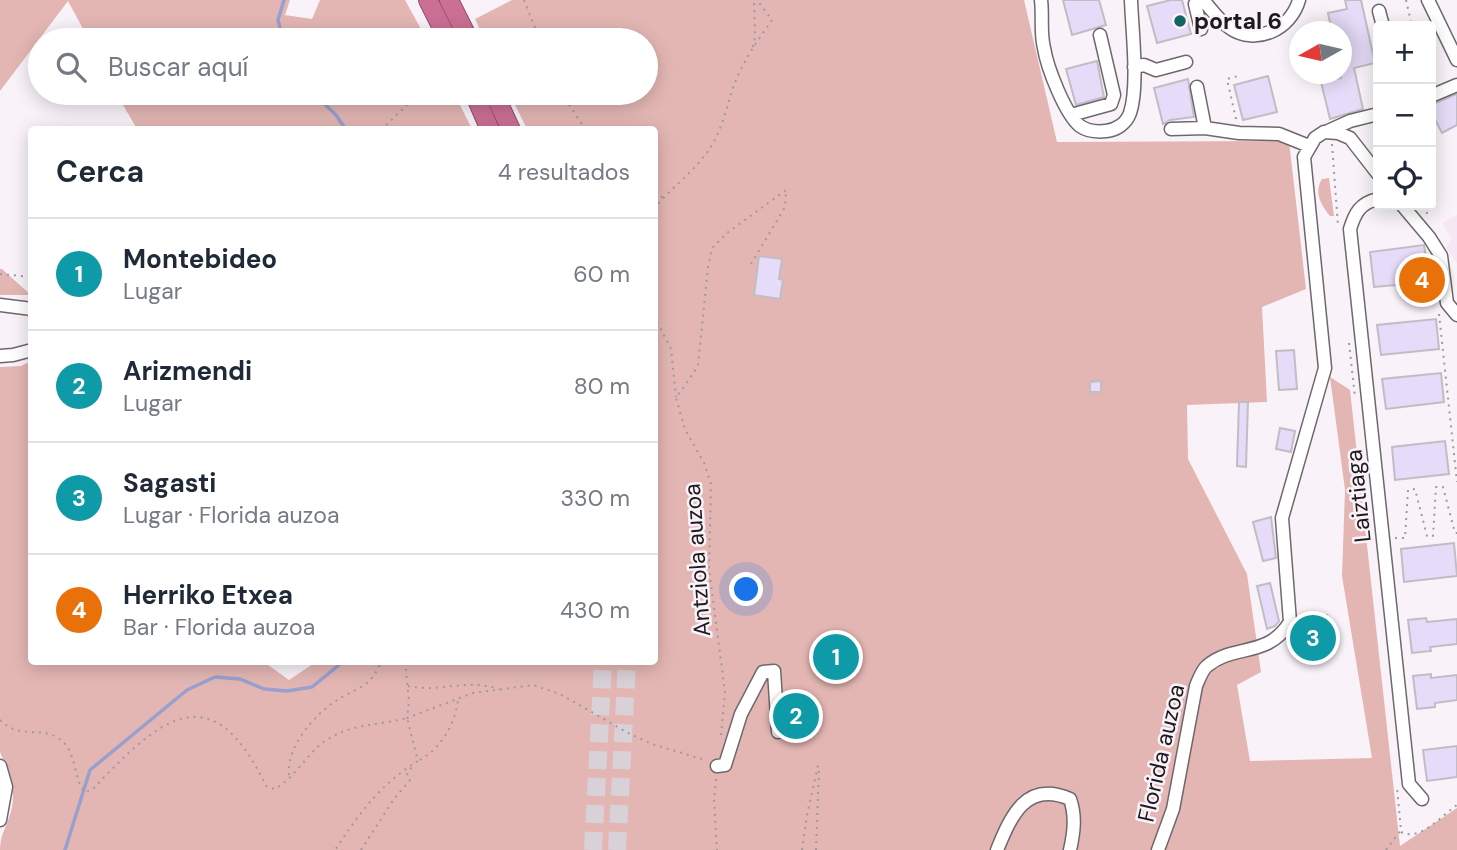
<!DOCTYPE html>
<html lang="es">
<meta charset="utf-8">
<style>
:root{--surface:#fff;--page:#f2f2f3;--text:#1f2937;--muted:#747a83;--line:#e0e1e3;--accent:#146466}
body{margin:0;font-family:"DM Sans",sans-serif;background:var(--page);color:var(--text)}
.controls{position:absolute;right:21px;top:21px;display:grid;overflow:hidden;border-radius:7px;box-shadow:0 4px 18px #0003}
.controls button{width:63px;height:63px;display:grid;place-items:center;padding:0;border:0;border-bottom:2px solid var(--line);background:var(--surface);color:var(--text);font:35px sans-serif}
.compass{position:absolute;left:1289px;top:21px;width:63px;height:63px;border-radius:50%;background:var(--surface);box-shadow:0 4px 18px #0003;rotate:262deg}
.you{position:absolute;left:747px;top:590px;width:24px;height:24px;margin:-18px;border:5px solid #fff;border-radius:50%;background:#1a73e8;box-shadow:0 0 0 10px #1a73e833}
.badge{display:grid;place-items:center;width:46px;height:46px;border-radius:50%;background:var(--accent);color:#fff;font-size:23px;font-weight:700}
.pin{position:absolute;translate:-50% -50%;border:4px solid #fff;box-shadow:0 2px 7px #0006}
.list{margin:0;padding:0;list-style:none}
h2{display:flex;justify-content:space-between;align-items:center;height:91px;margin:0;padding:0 28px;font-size:30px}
h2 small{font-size:23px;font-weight:400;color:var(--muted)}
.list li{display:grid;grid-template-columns:46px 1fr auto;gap:21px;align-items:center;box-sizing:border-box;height:112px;padding:0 28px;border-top:2px solid var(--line)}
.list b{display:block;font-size:26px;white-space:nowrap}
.list p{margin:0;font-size:23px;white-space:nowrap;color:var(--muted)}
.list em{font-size:23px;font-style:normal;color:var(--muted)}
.icon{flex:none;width:38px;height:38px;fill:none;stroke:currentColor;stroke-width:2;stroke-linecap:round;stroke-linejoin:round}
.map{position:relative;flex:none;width:1457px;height:850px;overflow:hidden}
.search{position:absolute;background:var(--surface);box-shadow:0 4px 18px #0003;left:28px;top:28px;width:630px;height:77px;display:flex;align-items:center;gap:18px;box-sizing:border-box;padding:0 24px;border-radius:38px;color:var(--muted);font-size:26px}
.panel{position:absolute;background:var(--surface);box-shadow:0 4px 18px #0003;left:28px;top:126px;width:630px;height:539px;border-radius:7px}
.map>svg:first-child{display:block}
</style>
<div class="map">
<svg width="1457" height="850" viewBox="0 0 1457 850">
<rect width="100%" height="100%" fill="#f9f3f9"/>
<path fill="#f5e8f4" d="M 1457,215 L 1457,263 L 1446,248 L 1452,239 L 1442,223 Z"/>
<path fill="#e3b6b3" d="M 0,0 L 290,0 L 285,15 L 312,19 L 320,0 L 405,0 L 427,40 L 89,40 L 68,1 L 0,91 Z
M 512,0 L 1024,0 L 1057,142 L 1289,141 L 1306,289 L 1262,307 L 1267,402 L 1187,405 L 1188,459 L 1247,574 L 1261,672 L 1237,685 L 1250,761 L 1372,758 L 1342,576 L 1345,490 L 1330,377 L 1350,390 L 1400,846 L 1457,808 L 1457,850 L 0,850 C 0,833 9,823 12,807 C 16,788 7,769 0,752 L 0,367 L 21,366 L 31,361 L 32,662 L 264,662 L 289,680 L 316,662 L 654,662 L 654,130 L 527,129 L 509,93 L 646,93 L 646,40 L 485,40 L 475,19 Z
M 116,93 L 454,93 L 472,129 L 137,129 Z
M 1329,178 L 1334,216 L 1330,216 C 1322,206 1313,193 1322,179 Z
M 0,269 L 2,269 L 31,295 L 0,295 Z"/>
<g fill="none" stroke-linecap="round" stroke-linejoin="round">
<path stroke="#98a0ce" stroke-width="3.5" d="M 283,40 L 278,20 L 284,0
M 313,93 L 336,115 L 346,130
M 65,850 L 90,770 L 187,690 L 215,677 L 240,679 L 264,689 L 287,691 L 312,687 L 339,665 L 340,662"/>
</g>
<path fill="#e6dbf8" stroke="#c0bdc4" stroke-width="2" d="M 1063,0 L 1099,0 L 1106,25 L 1072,35 Z
M 1171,0 L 1182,0 L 1191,34 L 1157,43 L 1147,6 Z
M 1345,0 L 1361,0 L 1375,63 L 1354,68 L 1363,109 L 1330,119 L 1321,82 L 1341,78 L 1341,32 L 1332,32 L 1328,13 L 1347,9 Z
M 1097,61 L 1104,97 L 1076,105 L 1066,69 Z
M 1268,76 L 1277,112 L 1243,120 L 1234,85 Z
M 1188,79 L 1194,117 L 1170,120 L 1163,124 L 1154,88 Z
M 1457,94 L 1457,125 L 1442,133 L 1431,112 L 1431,105 Z
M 1424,245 L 1430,282 L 1374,287 L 1370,252 Z
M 759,256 L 782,259 L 779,279 L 783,280 L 780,299 L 754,295 Z
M 1436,319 L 1439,349 L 1381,355 L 1377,325 Z
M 1294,350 L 1297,389 L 1279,390 L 1276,351 Z
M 1441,373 L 1444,402 L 1386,409 L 1382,379 Z
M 1101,381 L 1101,392 L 1090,392 L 1090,382 Z
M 1239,402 L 1248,402 L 1246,467 L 1237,466 Z
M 1280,428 L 1295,431 L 1291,452 L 1276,449 Z
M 1445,441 L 1449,474 L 1395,480 L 1392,447 Z
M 1271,517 L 1276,558 L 1263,561 L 1253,522 Z
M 1454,543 L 1457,576 L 1404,582 L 1401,549 Z
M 1270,583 L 1279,621 L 1275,626 L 1267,629 L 1257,586 Z
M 1327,615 L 1338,646 L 1299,660 L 1291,635 L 1298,626 Z
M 1426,618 L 1427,622 L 1457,619 L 1457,644 L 1430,647 L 1431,651 L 1412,653 L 1408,620 Z
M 1431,674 L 1431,678 L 1457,675 L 1457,700 L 1435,703 L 1435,707 L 1417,709 L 1413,676 Z
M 790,702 L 804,702 L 803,731 L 789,730 Z
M 1457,746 L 1457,777 L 1427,781 L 1423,750 Z"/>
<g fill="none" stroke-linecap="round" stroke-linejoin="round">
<path stroke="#d8d2d8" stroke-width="18" stroke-dasharray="18 9" stroke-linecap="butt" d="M 593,850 L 603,662
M 617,850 L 627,662"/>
<g stroke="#6e686d" stroke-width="15">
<path id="minor" d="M 1041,0 C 1043,16 1040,33 1044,48 C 1047,67 1065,114 1080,126 C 1087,131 1097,132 1106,131 C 1116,130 1126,124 1130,113 C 1139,86 1132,30 1131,0
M 1200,0 L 1195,4 L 1201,29
M 1203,0 C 1212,10 1219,21 1230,28 C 1256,46 1291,29 1299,0
M 1428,0 L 1457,60
M 1379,11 L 1383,26
M 1134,67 L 1144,65 L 1156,70 L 1186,62
M 1197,87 L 1205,128
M 1431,96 L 1457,85
M 1071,115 L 1111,104 L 1114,95 L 1100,35
M 1171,129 L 1205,128 L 1239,133 L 1279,134 L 1309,146
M 1328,131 L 1350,121 L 1378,114
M 1378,199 C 1360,203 1355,213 1350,229 L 1409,784 L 1422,799
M 1402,205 L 1429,237 L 1441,256 L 1447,303 L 1457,315
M 0,305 L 32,309
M 0,356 L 13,355 L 32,350
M 0,766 L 6,787 L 0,820
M 717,766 L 725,765 L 741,714 L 763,672 L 774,671 L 778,732
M 997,850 C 1011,816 1026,780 1070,799 C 1076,816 1074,832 1070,850
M 1158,850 L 1173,809 L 1196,686 C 1199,679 1202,670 1207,666 C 1234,643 1267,659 1290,622 L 1282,518 L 1325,368 L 1304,157 L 1315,138 L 1324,132 L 1338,133 L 1350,138 L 1378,174"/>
</g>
<g stroke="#8e516a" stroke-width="20">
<path id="highway" d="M 428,0 L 448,40
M 449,0 L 469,40
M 474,93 L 490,130
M 494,93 L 511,130"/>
</g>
<path stroke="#9e9a9e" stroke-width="2" stroke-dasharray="2 5" stroke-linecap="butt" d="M 524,0 L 540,40
M 1406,0 L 1412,26
M 494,40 L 506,37 L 522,40
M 753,47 L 755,37 L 754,0
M 561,93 L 586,130
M 1236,119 L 1227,79 L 1238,76
M 381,130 L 409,103 L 428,93
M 1332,144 L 1338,226
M 654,199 L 665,196
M 1426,205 L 1427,214
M 654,209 C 671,187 697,170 712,145 C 723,127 727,105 734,85 C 743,61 758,40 772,20 L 757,0
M 0,274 L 32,277
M 1439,314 L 1457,482
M 654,316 L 671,349 L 676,397
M 1349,343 L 1355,397
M 1395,538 L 1405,538 L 1408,490 L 1415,489 L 1427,536 L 1433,536 L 1436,487 L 1443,487 L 1455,533 L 1457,533
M 405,662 L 409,701 L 407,718 L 473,693 L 533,685 L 560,694 L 630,734 L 652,744 L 705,760
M 408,686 C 440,693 466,678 499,689
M 0,720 C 21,740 39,726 58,738 C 78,750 72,778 85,792 L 92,790 C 158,720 211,670 266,786 L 274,789 C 291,782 306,756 322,743 C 350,723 376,726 407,718 L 418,761 C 379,785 360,813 335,850
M 721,735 L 725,692 L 709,569 L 711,484 L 704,463 L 685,429 L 676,398 L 698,366 L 708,267 L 712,248 L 727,233 L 786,190 L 785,207 L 751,264
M 420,760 C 441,748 456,723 458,699
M 289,775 C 286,747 315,714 337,700 C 347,693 362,689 370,680 C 375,675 378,668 381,662
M 716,779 L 714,801 L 717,850
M 1401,832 C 1420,842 1441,816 1457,805
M 361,850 L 394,799 L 410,780 L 407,774 L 413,765
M 802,850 L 807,815 L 819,761
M 816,850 L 819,769
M 1386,850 L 1401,830 L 1397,788"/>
<use href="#minor" stroke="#fff" stroke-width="12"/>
<use href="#highway" stroke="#cb6f94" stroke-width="18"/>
</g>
<circle fill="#146466" stroke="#f9f3f9" stroke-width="2.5" cx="1180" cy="21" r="7"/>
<g text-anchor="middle" stroke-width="5" stroke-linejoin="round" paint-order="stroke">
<g font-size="23" font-weight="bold" fill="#1c1a1c" stroke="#f9f3f9" text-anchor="start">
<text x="1194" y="29">portal 6</text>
</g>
<g font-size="23" fill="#1c1a1c" stroke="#f9f3f9">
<text transform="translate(1358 496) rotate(-96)" y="8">Laiztiaga</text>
<text transform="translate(697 560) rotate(-94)" y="8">Antziola auzoa</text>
<text transform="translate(1161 753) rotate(-77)" y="8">Florida auzoa</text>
</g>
</g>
</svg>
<div class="controls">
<button>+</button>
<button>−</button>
<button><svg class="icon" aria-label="locate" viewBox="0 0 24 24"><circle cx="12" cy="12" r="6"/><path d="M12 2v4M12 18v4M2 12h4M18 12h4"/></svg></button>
</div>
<svg class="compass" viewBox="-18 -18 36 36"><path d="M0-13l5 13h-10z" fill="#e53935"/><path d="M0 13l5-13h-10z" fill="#747a83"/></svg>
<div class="you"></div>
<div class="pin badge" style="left:836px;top:657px;background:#0f9aa8">1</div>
<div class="pin badge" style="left:796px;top:716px;background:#0f9aa8">2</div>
<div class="pin badge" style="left:1313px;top:638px;background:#0f9aa8">3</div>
<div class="pin badge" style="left:1422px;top:280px;background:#e8710a">4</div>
<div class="search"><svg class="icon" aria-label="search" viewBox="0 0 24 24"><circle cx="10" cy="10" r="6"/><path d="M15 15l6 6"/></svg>Buscar aquí</div>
<section class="panel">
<h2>Cerca<small>4 resultados</small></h2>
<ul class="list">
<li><span class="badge" style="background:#0f9aa8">1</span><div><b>Montebideo</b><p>Lugar</p></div><em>60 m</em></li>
<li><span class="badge" style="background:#0f9aa8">2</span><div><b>Arizmendi</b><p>Lugar</p></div><em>80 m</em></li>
<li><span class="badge" style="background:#0f9aa8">3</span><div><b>Sagasti</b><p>Lugar · Florida auzoa</p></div><em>330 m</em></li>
<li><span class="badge" style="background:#e8710a">4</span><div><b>Herriko Etxea</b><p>Bar · Florida auzoa</p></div><em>430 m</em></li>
</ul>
</section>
</div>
